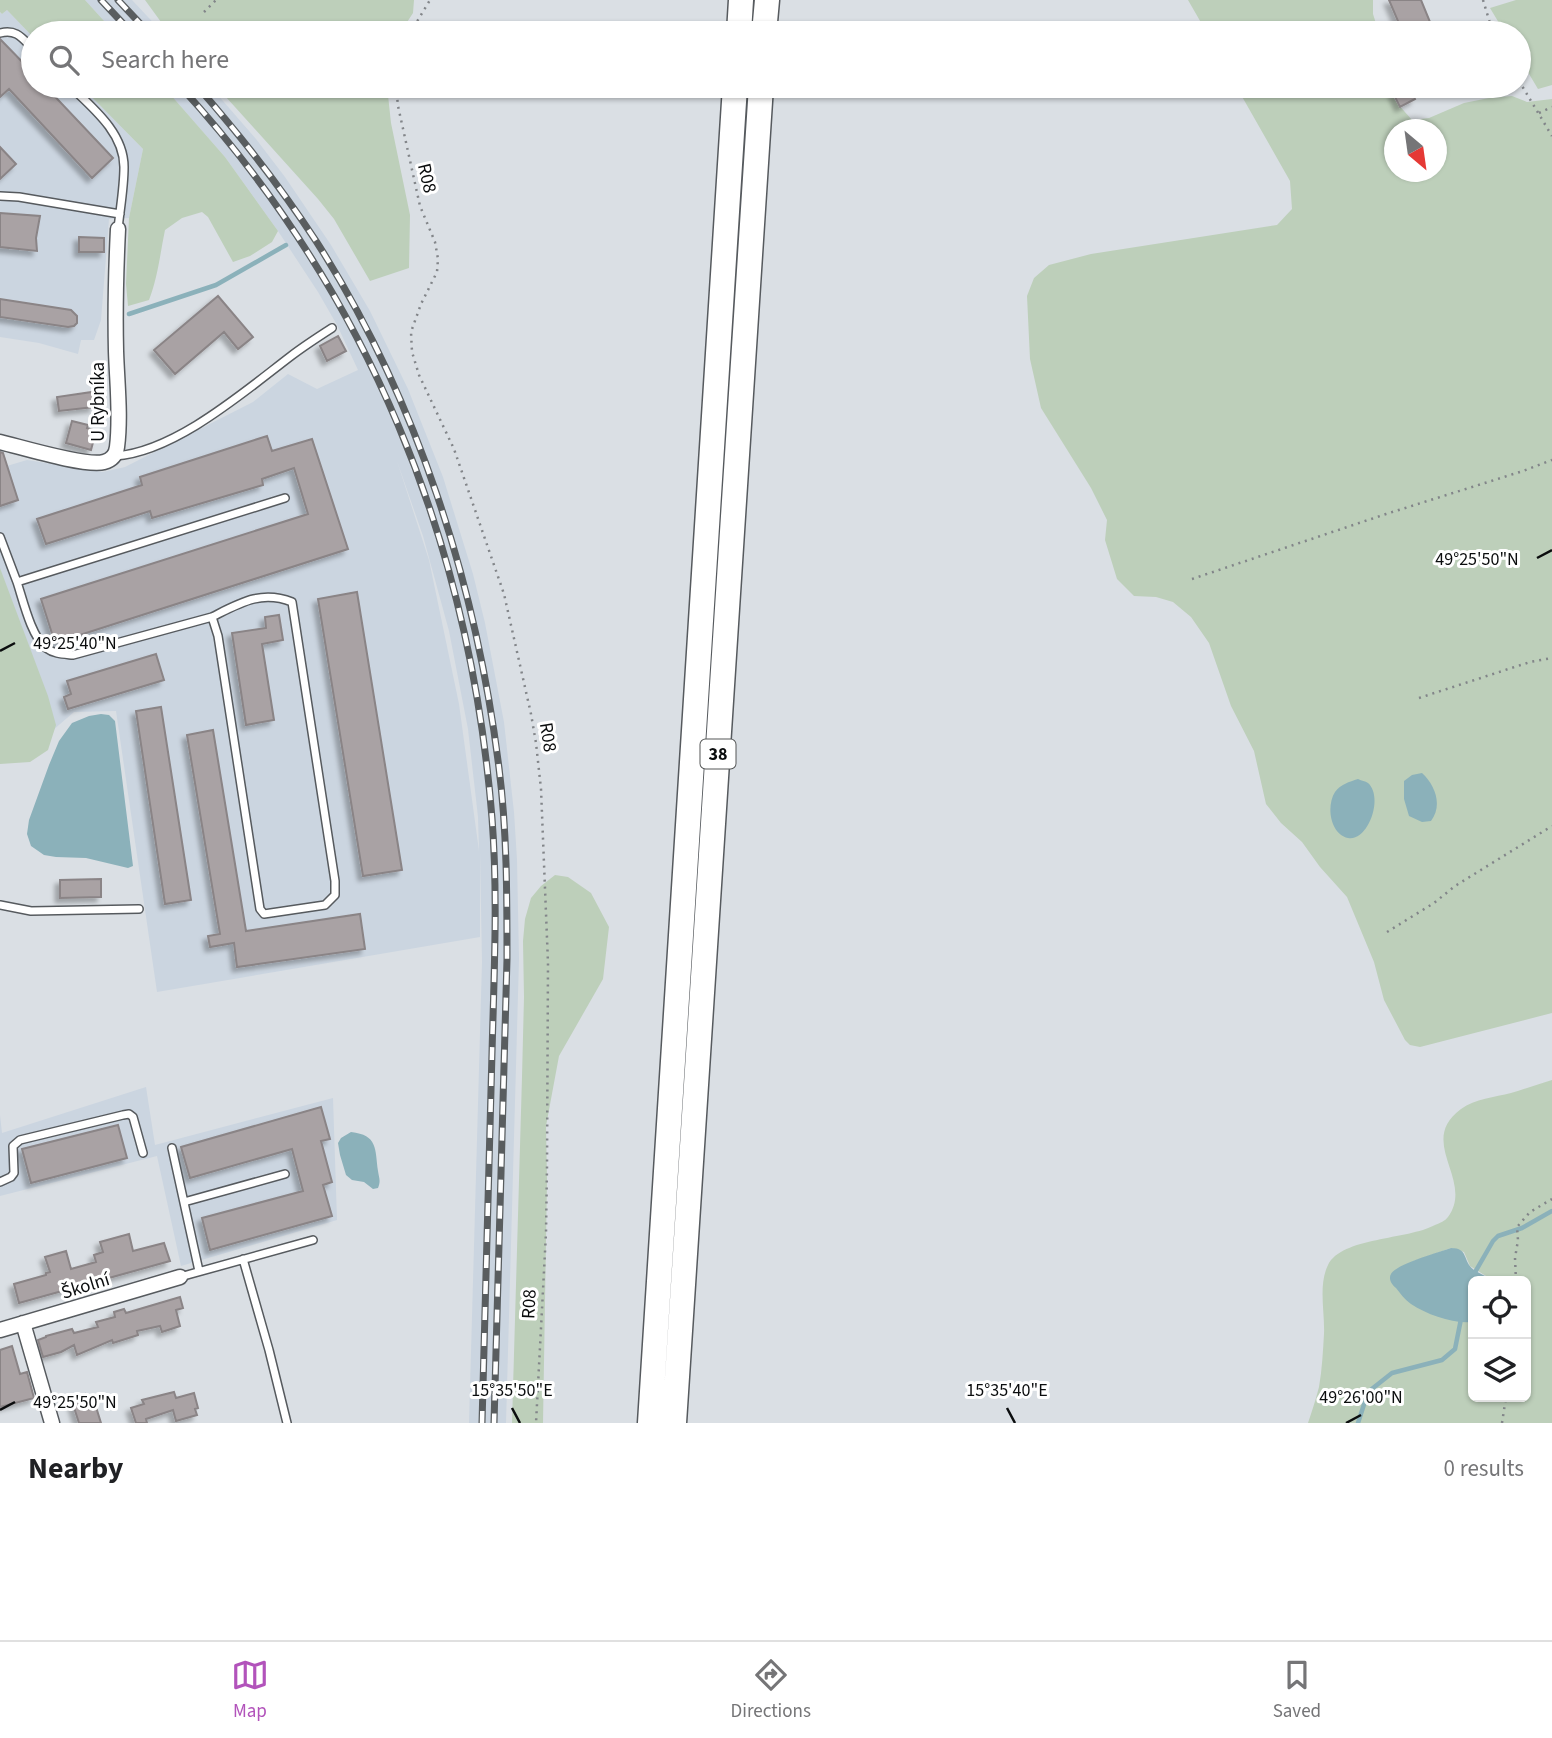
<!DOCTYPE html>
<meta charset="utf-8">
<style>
:root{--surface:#fff;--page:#f2f2f2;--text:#202124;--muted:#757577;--line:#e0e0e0;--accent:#b253bb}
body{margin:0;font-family:"Source Sans 3",sans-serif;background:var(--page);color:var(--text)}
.controls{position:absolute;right:21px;bottom:21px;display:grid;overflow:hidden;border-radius:10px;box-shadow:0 2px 5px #0004}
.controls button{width:63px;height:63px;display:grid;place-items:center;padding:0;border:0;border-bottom:2px solid var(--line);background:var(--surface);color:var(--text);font:35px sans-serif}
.compass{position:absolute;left:1384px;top:119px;width:63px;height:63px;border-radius:50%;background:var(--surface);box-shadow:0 2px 5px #0004;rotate:151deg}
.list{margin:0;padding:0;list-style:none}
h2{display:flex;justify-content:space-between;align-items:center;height:91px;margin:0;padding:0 28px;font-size:30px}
h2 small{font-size:23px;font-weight:400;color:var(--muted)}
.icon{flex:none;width:38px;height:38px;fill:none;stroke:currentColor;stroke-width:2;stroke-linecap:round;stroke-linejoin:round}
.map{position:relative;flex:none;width:1552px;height:1423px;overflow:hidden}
.search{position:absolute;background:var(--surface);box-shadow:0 2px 5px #0004;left:21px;right:21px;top:21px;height:77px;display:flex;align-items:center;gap:18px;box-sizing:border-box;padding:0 24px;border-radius:38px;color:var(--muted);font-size:26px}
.sheet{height:217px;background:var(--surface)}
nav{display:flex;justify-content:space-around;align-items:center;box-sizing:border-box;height:98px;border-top:2px solid var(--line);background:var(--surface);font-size:19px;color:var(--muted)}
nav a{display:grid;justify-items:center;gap:4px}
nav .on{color:var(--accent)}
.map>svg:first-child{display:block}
</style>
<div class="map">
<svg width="1552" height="1423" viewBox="0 0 1552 1423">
<defs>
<filter id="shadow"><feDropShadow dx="-4.5" dy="4.5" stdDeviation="2" flood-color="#0004"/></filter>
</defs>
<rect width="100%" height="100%" fill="#dadfe4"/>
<path fill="#cbd5e0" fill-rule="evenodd" d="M 85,0 L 132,0 L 163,33 L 115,33 Z
M 7,10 L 33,37 L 33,86 L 81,86 L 143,149 L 129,218 L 109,219 L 101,320 L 94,340 L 81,340 L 78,354 L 39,343 L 0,337 L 0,12 L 2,14 Z
M 163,86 L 210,86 L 256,139 L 285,177 L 331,245 L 370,311 L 408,389 L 443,477 L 473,574 L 485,623 L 504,722 L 514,812 L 517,860 L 519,959 L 506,1423 L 469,1423 L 482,962 L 480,852 L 480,937 L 157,992 L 116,711 L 74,712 L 45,737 L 0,601 L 0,468 L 27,460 L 103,472 L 125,467 L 253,402 L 288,374 L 317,389 L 358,370 L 337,325 L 318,292 L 278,231 L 225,157 ZM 397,461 L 423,536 L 449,631 L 468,729 L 478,817 L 479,851 L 459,704 L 429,560 Z
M 146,1087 L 155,1145 L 333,1098 L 337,1220 L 181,1266 L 157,1156 L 0,1196 L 0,1115 L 2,1133 Z"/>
<path fill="#bdcfba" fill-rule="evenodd" d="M 0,0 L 85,0 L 115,33 L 33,33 L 33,37 L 7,10 L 2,14 L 0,12 Z
M 145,0 L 414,0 L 413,13 L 400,33 L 169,33 Z
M 1188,0 L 1373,0 L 1373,14 L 1379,33 L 1207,33 Z
M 1516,0 L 1552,0 L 1552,85 L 1538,89 L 1519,57 L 1519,33 L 1505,33 L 1490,8 Z
M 81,86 L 163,86 L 225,157 L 278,231 L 272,242 L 250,256 L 233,262 L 208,217 L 202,212 L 182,218 L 165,230 C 160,254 158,277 149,300 L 128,306 L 126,284 L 129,218 L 143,149 Z
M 216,86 L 387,86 L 391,123 L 410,215 L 409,268 L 370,281 L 334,219 L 318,199 Z
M 1236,86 L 1386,86 L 1397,103 L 1412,120 L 1429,118 L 1464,103 L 1489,98 L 1512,96 L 1527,102 L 1552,99 L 1552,1013 L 1420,1047 L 1410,1045 L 1405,1040 L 1384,1000 L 1374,962 L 1347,897 L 1320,867 L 1302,842 L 1281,823 L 1266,804 L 1254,751 L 1231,706 L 1209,643 L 1191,617 L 1173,602 L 1156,597 L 1134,596 L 1117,579 L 1105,540 L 1107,520 L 1091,488 L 1041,408 L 1030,359 L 1027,296 L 1034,278 L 1049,265 L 1091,254 L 1277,225 L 1292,209 L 1290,181 ZM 1394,130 L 1436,130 L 1436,172 L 1394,172 Z
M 0,568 L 48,696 L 56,725 L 48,750 L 30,762 L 0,764 Z
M 555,875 L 568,877 L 591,893 L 609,927 L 603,979 L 559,1056 L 546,1126 L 547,1180 L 543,1423 L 512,1423 L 522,1077 L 524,997 L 523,941 L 525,919 L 531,898 L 541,886 Z
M 1552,1080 L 1552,1423 L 1308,1423 C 1312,1411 1316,1399 1319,1387 C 1322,1370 1323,1351 1324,1334 C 1325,1313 1318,1285 1328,1265 C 1342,1237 1407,1240 1435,1225 C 1440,1223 1445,1221 1448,1217 C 1475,1180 1416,1142 1461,1109 C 1475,1099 1495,1097 1511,1093 C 1525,1089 1538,1084 1552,1080 ZM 1451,1248 L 1464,1252 L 1470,1266 L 1494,1281 L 1526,1281 L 1526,1397 L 1473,1397 L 1473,1322 L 1469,1323 L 1396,1270 L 1414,1261 Z"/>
<path fill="#8bb1ba" d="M 101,714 L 109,715 L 115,721 L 133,866 L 128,868 L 86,858 L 56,857 L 44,855 L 31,846 L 27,834 L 29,820 L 49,765 L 59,741 L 72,723 L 89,716 Z
M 1422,773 C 1435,785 1443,805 1431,821 L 1422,822 L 1409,816 L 1404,799 L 1404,781 L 1412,775 Z
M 1358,779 C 1362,781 1365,781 1368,783 C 1384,797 1368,842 1348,838 C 1330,834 1326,806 1335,792 C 1341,784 1349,782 1358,779 Z
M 351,1132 C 378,1135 375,1149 378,1171 C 379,1178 381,1181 378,1188 L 373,1189 L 364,1182 L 352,1180 L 346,1175 L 340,1155 L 338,1143 L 341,1138 Z
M 1451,1248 C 1469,1248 1462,1261 1474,1270 C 1480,1274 1488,1277 1494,1281 L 1473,1281 L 1473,1322 C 1453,1324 1428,1315 1411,1304 C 1405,1300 1400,1293 1396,1288 C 1392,1285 1388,1279 1391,1274 C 1396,1264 1440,1252 1451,1248 Z"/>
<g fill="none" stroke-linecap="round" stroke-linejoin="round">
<path stroke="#8bb1ba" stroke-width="4.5" d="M 129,314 L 216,285 L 286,245
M 1474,1274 L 1493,1241 L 1498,1236 L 1522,1228 L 1552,1211
M 1358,1423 L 1368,1392 L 1392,1373 L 1442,1360 L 1455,1349 L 1461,1319"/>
</g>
<path fill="#a9a2a4" stroke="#8a8486" stroke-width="2" filter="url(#shadow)" d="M 1389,0 L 1421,0 L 1430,22 L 1403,33 Z
M 0,39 L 33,73 L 33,86 L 45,86 L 113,158 L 92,178 L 9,89 L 0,97 Z
M 1406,86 L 1408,86 L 1415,99 L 1400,107 L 1393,93 Z
M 0,147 L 16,164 L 0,179 Z
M 0,213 L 40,216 L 36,238 L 37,251 L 0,247 Z
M 79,237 L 104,238 L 104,252 L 79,252 Z
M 218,296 L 253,337 L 238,349 L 224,332 L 175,374 L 154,350 Z
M 0,299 L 71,310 L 77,316 L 77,323 L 74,326 L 68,327 L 0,317 Z
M 338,336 L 346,351 L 327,361 L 320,346 Z
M 92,392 L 94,407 L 59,411 L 57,397 Z
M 72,421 L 88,425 L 87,428 L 96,431 L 91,450 L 66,443 Z
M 267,436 L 272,451 L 312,439 L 348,549 L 55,643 L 41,599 L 308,514 L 294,468 L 262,479 L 263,485 L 152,518 L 150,511 L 46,544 L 37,519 L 142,485 L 140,477 Z
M 0,452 L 3,453 L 18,500 L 0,506 Z
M 357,592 L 402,870 L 363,876 L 318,599 Z
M 279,615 L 283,640 L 262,644 L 274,720 L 246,725 L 232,633 L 266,628 L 265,617 Z
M 156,654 L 164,680 L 68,709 L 64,697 L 71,694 L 67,681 Z
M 161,707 L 191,900 L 165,904 L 136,711 Z
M 213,730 L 246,931 L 360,914 L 365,949 L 237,967 L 234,943 L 210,947 L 208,936 L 220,934 L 187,735 Z
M 101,879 L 101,897 L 60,898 L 60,880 Z
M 321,1107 L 330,1139 L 321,1141 L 332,1182 L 323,1185 L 332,1216 L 210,1250 L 202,1218 L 303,1191 L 292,1149 L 190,1178 L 181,1147 Z
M 118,1125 L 127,1158 L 31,1183 L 22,1149 Z
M 129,1234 L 133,1251 L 164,1243 L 170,1261 L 19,1303 L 14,1284 L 46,1275 L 46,1273 L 50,1272 L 45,1257 L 66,1251 L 71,1269 L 96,1262 L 94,1255 L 103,1252 L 100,1242 Z
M 180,1297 L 183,1308 L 176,1310 L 180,1326 L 162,1332 L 160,1326 L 137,1331 L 138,1335 L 113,1343 L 112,1340 L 77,1355 L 74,1345 L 61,1352 L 43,1357 L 38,1340 L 46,1337 L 46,1336 L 72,1329 L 74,1333 L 98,1327 L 96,1322 L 115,1317 L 114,1312 L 124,1309 L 126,1313 Z
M 12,1346 L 20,1374 L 27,1372 L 34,1398 L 0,1407 L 0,1350 Z
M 174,1392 L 176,1398 L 194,1393 L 198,1408 L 195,1409 L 197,1415 L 176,1421 L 173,1410 L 146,1419 L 147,1423 L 136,1423 L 131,1408 L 144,1404 L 142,1400 Z
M 85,1394 L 89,1409 L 96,1407 L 101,1423 L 79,1423 L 71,1398 Z"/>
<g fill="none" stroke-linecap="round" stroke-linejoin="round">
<g stroke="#565a5e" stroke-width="10">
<path id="lane" d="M 0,33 C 17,29 22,38 33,49
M 70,86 C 93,108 124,133 124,167 C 124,188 120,209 118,229
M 0,196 L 19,197 L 120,214
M 115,456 C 175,452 245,391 291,356 C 304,346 318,337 332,328
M 0,537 L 17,582 L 285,498
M 17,582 C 23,600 31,636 46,648 C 54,654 63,654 73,655 L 212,617 L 218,636 L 260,909 L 264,914 L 325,905 L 335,895 L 335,881 L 292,602 C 261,590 240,603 212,617
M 0,905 L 31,911 L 139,909
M 172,1148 L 199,1271
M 0,1182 L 11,1177 L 14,1173 L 13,1146 L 20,1140 L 123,1115 L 129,1114 L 133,1117 L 143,1153
M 184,1202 L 285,1174
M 243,1259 L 269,1350 L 287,1423
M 180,1277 L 313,1240"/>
</g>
<g stroke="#565a5e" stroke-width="17">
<path id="street" d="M 0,442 C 21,447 86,467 104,462 C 112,460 116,455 117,447 C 121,416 117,383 116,351 C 115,310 116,270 118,229
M 23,1323 L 52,1423
M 0,1330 L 180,1277"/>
</g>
<g stroke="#565a5e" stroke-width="27">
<path id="highway" d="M 739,33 L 741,0
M 764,33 L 767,0
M 650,1423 L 735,86
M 674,1423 L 761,86"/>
</g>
<path stroke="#828589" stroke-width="2.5" stroke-dasharray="2 5" stroke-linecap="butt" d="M 1483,0 L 1493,33
M 204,12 L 216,0
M 410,33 L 430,0
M 1519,81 L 1552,136
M 396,86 L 398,106 L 420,206 L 435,242 L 438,259 L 437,272 L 421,304 L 411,332 L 412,352 L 419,375 L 454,449 L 504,594 L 531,714 L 536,743 L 541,789 L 548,963 L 547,1167 L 546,1233 L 536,1423
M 1539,113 L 1552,107
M 1192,579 L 1386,514 L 1523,471 L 1552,460
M 1419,698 L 1530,662 L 1552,658
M 1387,932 L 1434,903 L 1455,886 L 1552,826
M 1516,1281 L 1515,1258 L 1518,1240 L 1517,1227 L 1530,1212 L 1552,1199
M 1502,1423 L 1506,1397"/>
<use href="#lane" stroke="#fff" stroke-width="7"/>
<use href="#street" stroke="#fff" stroke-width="14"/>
<use href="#highway" stroke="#fff" stroke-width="24"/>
<g stroke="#595d5f" stroke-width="7">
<path id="rail" d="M 101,0 L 132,33
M 118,0 L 149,33
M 180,86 C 368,291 470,542 492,818 C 498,896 494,975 492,1053 C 489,1176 485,1300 482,1423
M 197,86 C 240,135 280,186 316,241 C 417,399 476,583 499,768 C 507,831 507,896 507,959 L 494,1423"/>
</g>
<use href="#rail" stroke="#fff" stroke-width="4.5" stroke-dasharray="13" stroke-linecap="butt"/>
</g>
<path fill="none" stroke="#0b0d0e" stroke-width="2.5" d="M 1537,558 L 1552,550M 0,651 L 15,643M 512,1408 L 520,1423M 1007,1408 L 1015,1423M 0,1410 L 15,1402M 1346,1423 L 1361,1415"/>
<g text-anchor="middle" stroke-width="6" stroke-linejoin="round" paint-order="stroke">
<rect fill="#fff" stroke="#545656" stroke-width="2" x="700.5" y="739.5" width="35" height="29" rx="5"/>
<g font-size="18" font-weight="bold" fill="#0b0d0e">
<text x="718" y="760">38</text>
</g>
<g font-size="19" fill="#0b0d0e" stroke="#fff">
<text transform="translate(428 178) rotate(77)" y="7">R08</text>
<text transform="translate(97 402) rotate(-90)" y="7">U Rybníka</text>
<text transform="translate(549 737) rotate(81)" y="7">R08</text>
<text transform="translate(85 1285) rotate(-17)" y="7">Školní</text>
<text transform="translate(528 1304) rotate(-87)" y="7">R08</text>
</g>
</g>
<g font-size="18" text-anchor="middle" fill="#0b0d0e" stroke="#fff" stroke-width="6" stroke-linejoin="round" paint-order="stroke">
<text x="1477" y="565">49°25'50"N</text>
<text x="75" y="649">49°25'40"N</text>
<text x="512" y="1396">15°35'50"E</text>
<text x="1007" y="1396">15°35'40"E</text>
<text x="1361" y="1403">49°26'00"N</text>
<text x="75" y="1408">49°25'50"N</text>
</g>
</svg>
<div class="controls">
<button><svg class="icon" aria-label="locate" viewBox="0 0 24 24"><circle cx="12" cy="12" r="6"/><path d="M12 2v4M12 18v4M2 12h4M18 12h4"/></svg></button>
<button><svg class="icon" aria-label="layers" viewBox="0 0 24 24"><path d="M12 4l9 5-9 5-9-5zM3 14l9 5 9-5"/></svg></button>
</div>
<svg class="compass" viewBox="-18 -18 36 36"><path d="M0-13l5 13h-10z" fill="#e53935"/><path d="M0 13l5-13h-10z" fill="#757577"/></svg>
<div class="search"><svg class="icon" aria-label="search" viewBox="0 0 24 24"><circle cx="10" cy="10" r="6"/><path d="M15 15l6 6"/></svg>Search here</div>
</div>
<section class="sheet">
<h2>Nearby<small>0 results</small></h2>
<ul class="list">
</ul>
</section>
<nav>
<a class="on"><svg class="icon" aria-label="map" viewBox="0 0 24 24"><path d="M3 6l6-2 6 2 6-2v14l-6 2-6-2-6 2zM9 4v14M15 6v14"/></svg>Map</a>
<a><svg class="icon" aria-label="directions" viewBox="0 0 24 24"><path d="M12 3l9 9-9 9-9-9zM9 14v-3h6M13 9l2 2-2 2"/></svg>Directions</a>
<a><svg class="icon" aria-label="saved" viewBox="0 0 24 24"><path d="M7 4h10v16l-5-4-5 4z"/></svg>Saved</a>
</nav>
